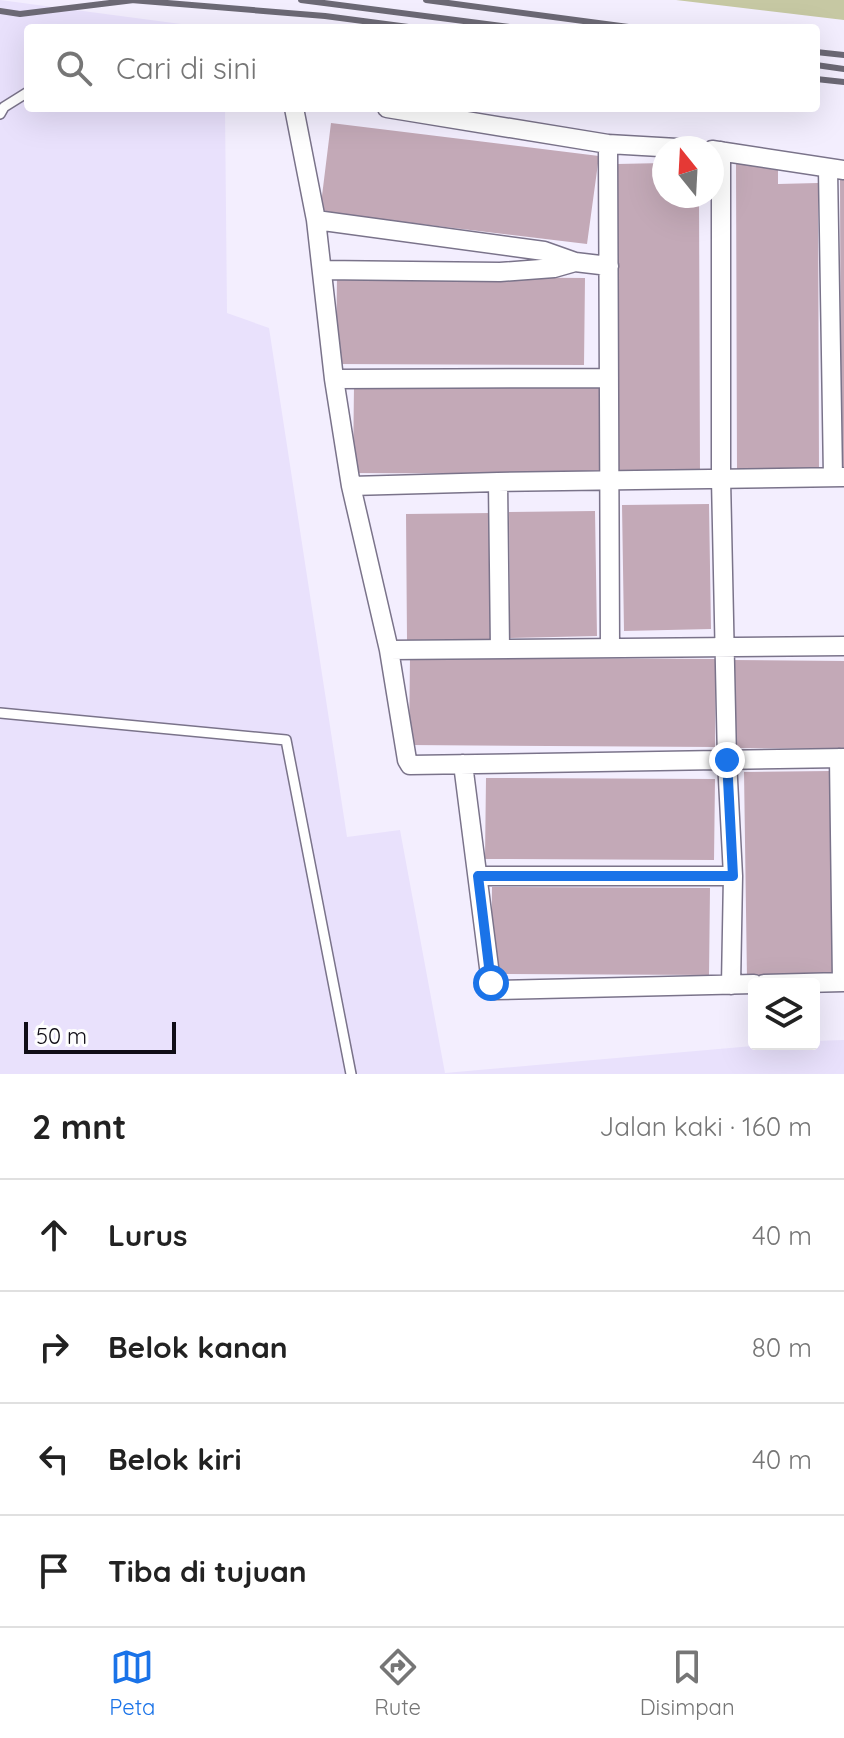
<!DOCTYPE html>
<html lang="id">
<meta charset="utf-8">
<style>
:root{--surface:#fff;--page:#f6f6f6;--text:#222;--muted:#767676;--line:#e0e0e0;--accent:#1a73e8}
body{margin:0;font-family:Quicksand,sans-serif;background:var(--page);color:var(--text)}
.controls{position:absolute;right:24px;bottom:24px;display:grid;overflow:hidden;border-radius:8px;box-shadow:0 8px 32px #0002}
.controls button{width:72px;height:72px;display:grid;place-items:center;padding:0;border:0;border-bottom:2px solid var(--line);background:var(--surface);color:var(--text);font:40px sans-serif}
.compass{position:absolute;left:652px;top:136px;width:72px;height:72px;border-radius:50%;background:var(--surface);box-shadow:0 8px 32px #0002;rotate:342deg}
.scale{position:absolute;left:24px;bottom:20px;width:152px;box-sizing:border-box;padding-left:8px;border:4px solid #100d16;border-top:0;font-size:22px;line-height:28px;white-space:nowrap;color:#100d16;-webkit-text-stroke:6px #fefefe;paint-order:stroke}
.stop{position:absolute;width:24px;height:24px;margin:-18px;border:6px solid #1a73e8;border-radius:50%;background:#fff}
.stop.end{background:#1a73e8;border-color:#fff;box-shadow:0 2px 8px #0008}
.list{margin:0;padding:0;list-style:none}
h2{display:flex;justify-content:space-between;align-items:center;height:104px;margin:0;padding:0 32px;font-size:34px}
h2 small{font-size:26px;font-weight:400;color:var(--muted)}
.list li{display:grid;grid-template-columns:52px 1fr auto;gap:24px;align-items:center;box-sizing:border-box;height:112px;padding:0 32px;border-top:2px solid var(--line)}
.list b{display:block;font-size:30px;white-space:nowrap}
.list em{font-size:26px;font-style:normal;color:var(--muted)}
.icon{flex:none;width:44px;height:44px;fill:none;stroke:currentColor;stroke-width:2;stroke-linecap:round;stroke-linejoin:round}
.map{position:relative;flex:none;width:844px;height:1074px;overflow:hidden}
.search{position:absolute;background:var(--surface);box-shadow:0 8px 32px #0002;left:24px;right:24px;top:24px;height:88px;display:flex;align-items:center;gap:20px;box-sizing:border-box;padding:0 28px;border-radius:8px;color:var(--muted);font-size:30px}
.sheet{height:552px;background:var(--surface)}
nav{display:flex;justify-content:space-around;align-items:center;box-sizing:border-box;height:112px;border-top:2px solid var(--line);background:var(--surface);font-size:22px;color:var(--muted)}
nav a{display:grid;justify-items:center;gap:4px}
nav .on{color:var(--accent)}
.map>svg:first-child{display:block}
</style>
<div class="map">
<svg width="844" height="1074" viewBox="0 0 844 1074">
<rect width="100%" height="100%" fill="#f3eefe"/>
<path fill="#e9e1fc" d="M 0,0 L 211,28 L 28,28 L 28,108 L 225,108 L 227,313 L 269,328 L 347,837 L 400,830 L 445,1073 L 776,1044 L 814,1044 L 814,1041 L 844,1040 L 844,1074 L 0,1074 Z"/>
<path fill="#c6c8a3" d="M 676,0 L 844,0 L 844,20 Z"/>
<path fill="#c3a9b7" d="M 331,123 L 599,156 L 587,244 L 320,212 Z
M 778,161 L 778,184 L 818,183 L 819,470 L 737,471 L 736,162 Z
M 664,163 L 664,196 L 699,196 L 700,473 L 618,473 L 617,164 Z
M 840,179 L 844,179 L 844,466 L 841,466 Z
M 337,276 L 585,278 L 584,365 L 336,364 Z
M 354,385 L 603,386 L 602,474 L 353,473 Z
M 709,504 L 711,629 L 624,631 L 622,505 Z
M 595,511 L 597,636 L 510,638 L 509,512 Z
M 492,513 L 494,639 L 407,640 L 406,514 Z
M 410,657 L 716,659 L 715,747 L 409,745 Z
M 731,660 L 844,661 L 844,749 L 730,748 Z
M 831,771 L 833,977 L 747,979 L 744,772 Z
M 486,778 L 715,779 L 714,860 L 485,859 Z
M 492,887 L 710,888 L 709,975 L 491,974 Z"/>
<g fill="none" stroke-linecap="round" stroke-linejoin="round">
<g stroke="#7a738a" stroke-width="12">
<path id="service" d="M 0,114 L 4,107 L 28,92
M 0,713 L 286,740 L 351,1074"/>
</g>
<g stroke="#7a738a" stroke-width="21">
<path id="minor" d="M 294,108 L 316,220 L 334,379 L 351,486 L 389,650 L 407,760 L 410,765 L 844,758
M 387,108 L 608,144 L 677,148
M 608,144 L 610,648
M 712,150 L 844,170
M 721,151 L 721,479 L 727,760 L 733,876 L 731,985
M 828,169 L 833,477
M 316,220 L 544,251 L 575,262 L 609,266
M 322,270 L 500,272 L 554,268 L 575,262
M 334,379 L 609,378
M 498,482 L 500,649
M 351,486 L 498,482 L 844,477
M 389,650 L 844,646
M 839,758 L 842,982
M 463,764 L 491,983 L 494,990 L 754,984
M 478,876 L 733,876
M 764,984 L 844,982"/>
</g>
<use href="#service" stroke="#fff" stroke-width="9"/>
<use href="#minor" stroke="#fff" stroke-width="18"/>
<path stroke="#6c6975" stroke-width="6" d="M 131,0 L 325,16 L 416,28
M 301,0 L 517,28
M 426,0 L 636,28
M 0,11 L 20,14 L 134,0
M 816,52 L 844,55
M 816,65 L 844,69
M 816,79 L 844,82"/>
</g>
<g fill="none" stroke-linecap="round" stroke-linejoin="round">
<path stroke="#1a73e8" stroke-width="10" d="M 491,983 L 478,876 L 733,876 L 727,760"/>
</g>
</svg>
<div class="controls">
<button><svg class="icon" aria-label="layers" viewBox="0 0 24 24"><path d="M12 4l9 5-9 5-9-5zM3 14l9 5 9-5"/></svg></button>
</div>
<svg class="compass" viewBox="-18 -18 36 36"><path d="M0-13l5 13h-10z" fill="#e53935"/><path d="M0 13l5-13h-10z" fill="#767676"/></svg>
<div class="scale">50 m</div>
<div class="stop" style="left:491px;top:983px"></div>
<div class="stop end" style="left:727px;top:760px"></div>
<div class="search"><svg class="icon" aria-label="search" viewBox="0 0 24 24"><circle cx="10" cy="10" r="6"/><path d="M15 15l6 6"/></svg>Cari di sini</div>
</div>
<section class="sheet">
<h2>2 mnt<small>Jalan kaki · 160 m</small></h2>
<ul class="list">
<li><svg class="icon" aria-label="ahead" viewBox="0 0 24 24"><path d="M12 20V5M6 11l6-6 6 6"/></svg><div><b>Lurus</b></div><em>40 m</em></li>
<li><svg class="icon" aria-label="right" viewBox="0 0 24 24"><path d="M7 20v-9h11M14 6l5 5-5 5"/></svg><div><b>Belok kanan</b></div><em>80 m</em></li>
<li><svg class="icon" aria-label="left" viewBox="0 0 24 24"><path d="M17 20v-9H6M10 6l-5 5 5 5"/></svg><div><b>Belok kiri</b></div><em>40 m</em></li>
<li><svg class="icon" aria-label="arrive" viewBox="0 0 24 24"><path d="M6 21V4h12l-3 4 3 4H6"/></svg><div><b>Tiba di tujuan</b></div></li>
</ul>
</section>
<nav>
<a class="on"><svg class="icon" aria-label="map" viewBox="0 0 24 24"><path d="M3 6l6-2 6 2 6-2v14l-6 2-6-2-6 2zM9 4v14M15 6v14"/></svg>Peta</a>
<a><svg class="icon" aria-label="directions" viewBox="0 0 24 24"><path d="M12 3l9 9-9 9-9-9zM9 14v-3h6M13 9l2 2-2 2"/></svg>Rute</a>
<a><svg class="icon" aria-label="saved" viewBox="0 0 24 24"><path d="M7 4h10v16l-5-4-5 4z"/></svg>Disimpan</a>
</nav>
